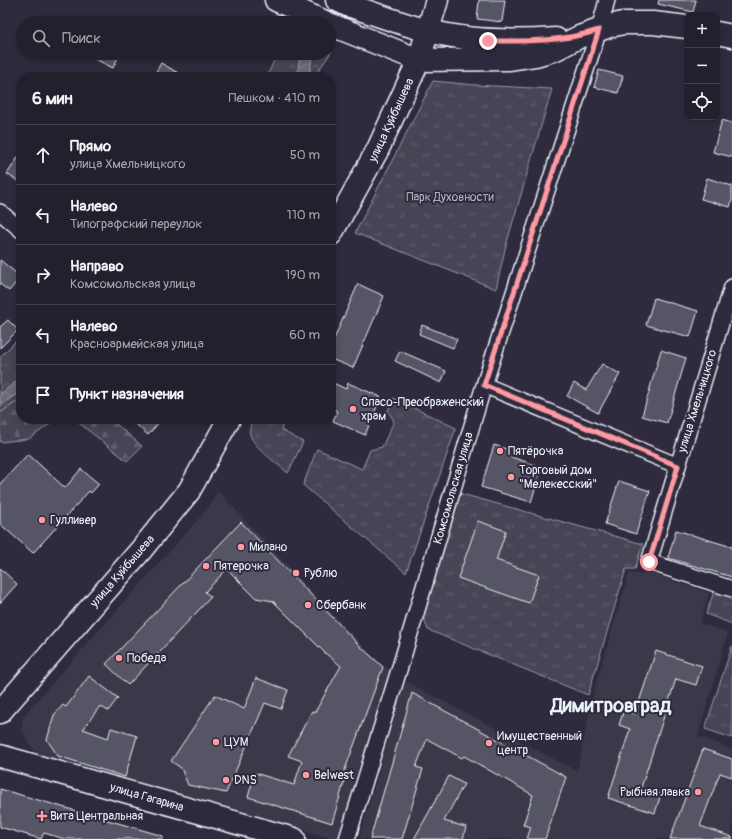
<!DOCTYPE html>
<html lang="ru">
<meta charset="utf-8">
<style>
:root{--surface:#23202e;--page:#2f2d3a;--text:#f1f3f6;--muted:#a3a3aa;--line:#403e4a}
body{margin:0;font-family:Pangolin,sans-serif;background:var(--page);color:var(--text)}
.controls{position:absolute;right:12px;top:12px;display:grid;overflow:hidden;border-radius:8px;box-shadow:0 2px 6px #0003}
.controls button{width:36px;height:36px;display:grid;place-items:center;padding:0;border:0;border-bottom:1px solid var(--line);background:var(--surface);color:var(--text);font:20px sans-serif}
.stop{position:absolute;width:12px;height:12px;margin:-9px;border:3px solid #ff9aa2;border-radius:50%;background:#fff}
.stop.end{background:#ff9aa2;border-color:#fff;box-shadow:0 1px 4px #0008}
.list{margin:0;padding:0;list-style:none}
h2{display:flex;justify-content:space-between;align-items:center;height:52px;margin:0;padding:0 16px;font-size:17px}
h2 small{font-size:13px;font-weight:400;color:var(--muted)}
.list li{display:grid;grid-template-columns:26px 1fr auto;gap:12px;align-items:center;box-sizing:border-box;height:60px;padding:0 16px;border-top:1px solid var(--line)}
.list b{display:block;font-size:15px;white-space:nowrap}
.list p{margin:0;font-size:13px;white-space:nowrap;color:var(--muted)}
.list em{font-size:13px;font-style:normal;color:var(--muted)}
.icon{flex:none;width:22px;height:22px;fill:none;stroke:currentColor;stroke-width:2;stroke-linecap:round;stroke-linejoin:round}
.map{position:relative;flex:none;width:732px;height:839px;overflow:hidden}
.search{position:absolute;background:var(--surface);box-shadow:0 2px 6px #0003;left:16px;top:16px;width:320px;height:44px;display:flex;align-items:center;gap:10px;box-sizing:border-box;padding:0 14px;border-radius:22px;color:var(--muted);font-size:15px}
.panel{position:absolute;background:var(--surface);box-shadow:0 2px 6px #0003;left:16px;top:72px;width:320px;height:352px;border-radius:16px}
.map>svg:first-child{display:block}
</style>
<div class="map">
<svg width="732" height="839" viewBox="0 0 732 839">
<defs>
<pattern id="grass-tufts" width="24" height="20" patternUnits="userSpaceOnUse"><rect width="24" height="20" fill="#464455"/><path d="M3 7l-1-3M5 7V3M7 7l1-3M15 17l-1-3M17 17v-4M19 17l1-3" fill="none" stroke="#615f6e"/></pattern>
<pattern id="forest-firs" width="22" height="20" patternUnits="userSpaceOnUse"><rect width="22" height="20" fill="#464455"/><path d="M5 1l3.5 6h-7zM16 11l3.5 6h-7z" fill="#615f6e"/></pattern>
<pattern id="water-waves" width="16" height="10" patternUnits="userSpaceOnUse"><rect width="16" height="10" fill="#696978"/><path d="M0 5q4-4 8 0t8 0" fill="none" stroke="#7e7f8c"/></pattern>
</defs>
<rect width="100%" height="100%" fill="#2f2a3d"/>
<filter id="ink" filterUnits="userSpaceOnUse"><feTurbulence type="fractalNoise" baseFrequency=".025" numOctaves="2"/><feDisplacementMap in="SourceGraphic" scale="8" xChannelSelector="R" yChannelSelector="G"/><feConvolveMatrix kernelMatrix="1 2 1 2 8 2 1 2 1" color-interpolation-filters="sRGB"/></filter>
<g filter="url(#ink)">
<path fill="#3b3749" d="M 218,491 L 369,653 L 393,673 L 341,839 L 334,839 L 48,759 L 33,749 L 21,730 L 23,716 L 207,509 Z
M 644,571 L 709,593 L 700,623 L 728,633 L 698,736 L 732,749 L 732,839 L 359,839 L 405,681 L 577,771 L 596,683 L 629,573 L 642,575 Z"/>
<path fill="url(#grass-tufts)" stroke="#979aa6" d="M 329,37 L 334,40 L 330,54 L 314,77 L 267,77 L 277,53 L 329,53 Z
M 433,81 L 475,85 L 552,89 L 505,249 L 496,289 L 355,233 Z
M 21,336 L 21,399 L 0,413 L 0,357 Z
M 393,398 L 456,428 L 406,573 L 303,485 L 317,449 L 362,469 L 370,450 L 382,447 L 394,421 L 388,411 Z
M 253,419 L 285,419 L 281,430 L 303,442 L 288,473 C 278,464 253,447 250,434 C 249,428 251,424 253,419 Z
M 458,493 L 643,544 L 635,569 L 626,569 L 588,695 L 428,630 L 422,613 Z
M 715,589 L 732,595 L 732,624 L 706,614 Z
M 732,646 L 732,738 L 705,729 Z"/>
<path fill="url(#forest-firs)" stroke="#979aa6" d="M 21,399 L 21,419 L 57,419 L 29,439 L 0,442 L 0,413 Z
M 74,419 L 110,419 L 142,446 L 127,461 Z"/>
<path fill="url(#water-waves)" stroke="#9c9fab" d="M 300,53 L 313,53 L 309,77 L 297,77 Z
M 21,378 L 21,391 L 0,406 L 0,394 Z"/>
<path fill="#575565" stroke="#e8f1f8" d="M 479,0 L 505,0 L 502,22 L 477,19 Z
M 659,0 L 696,0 L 693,12 L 658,4 Z
M 83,53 L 120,53 L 113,68 Z
M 161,63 L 185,77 L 153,77 Z
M 599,70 L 623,76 L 618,93 L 594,87 Z
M 722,120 L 732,123 L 732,157 L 713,152 Z
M 21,153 L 21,183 L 7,174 Z
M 707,178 L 732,186 L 732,200 L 730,207 L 701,199 Z
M 0,260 L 21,277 L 9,291 L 0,284 Z
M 358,284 L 384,296 L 353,368 L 331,359 L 331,346 Z
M 654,298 L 698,311 L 690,337 L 646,325 Z
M 8,320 L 18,330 L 0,348 L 0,327 Z
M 422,325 L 457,339 L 453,348 L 419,334 Z
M 661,350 L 686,358 L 667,423 L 642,416 Z
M 400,351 L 446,371 L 441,383 L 395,361 Z
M 602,364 L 620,374 L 598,413 L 567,396 L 574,383 L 586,390 Z
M 331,382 L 346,389 L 348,383 L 381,397 L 365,435 L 333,421 L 337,411 L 331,408 Z
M 130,419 L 162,419 L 148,435 Z
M 494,445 L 510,450 L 508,456 L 542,467 L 531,502 L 481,487 Z
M 28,454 L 65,488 L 81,469 L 99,484 L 91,493 L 89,491 L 33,553 L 0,524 L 0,484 Z
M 619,481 L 650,491 L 636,534 L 605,524 Z
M 478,521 L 506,531 L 496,560 L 539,575 L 529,603 L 458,578 Z
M 241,522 L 359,645 L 383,667 L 343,775 L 346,776 L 332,823 L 248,797 L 255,773 L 294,785 L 302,761 L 288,756 L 312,711 L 315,712 L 341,666 L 324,652 L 273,601 L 256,598 L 227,569 L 205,592 L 211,597 L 128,685 L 106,664 Z
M 676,530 L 732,547 L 732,577 L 668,558 Z
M 0,568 L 17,584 L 0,603 Z
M 656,651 L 702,666 L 696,685 L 676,679 L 641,788 L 661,794 L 655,813 L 608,798 L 630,729 L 619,725 L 624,710 L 635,714 Z
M 89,676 L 118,698 L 108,711 L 100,706 L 83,729 L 108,738 L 111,728 L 137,736 L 125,777 L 58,756 L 47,740 L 54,715 L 63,705 L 66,707 Z
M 256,678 L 288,690 L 281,709 L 265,703 L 226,793 L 188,785 L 181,768 L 171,761 L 215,695 L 244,709 Z
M 412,693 L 566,777 L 545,839 L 527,839 L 531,827 L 523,825 L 533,795 L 464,756 L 462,758 L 427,739 L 416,767 L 423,769 L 402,839 L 370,839 Z
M 703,749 L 732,759 L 732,777 L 720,773 L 700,826 L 732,837 L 732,839 L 670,839 Z
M 449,776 L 464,784 L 444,821 L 466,827 L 463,839 L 414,839 Z
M 0,789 L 163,836 L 163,839 L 65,839 L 44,833 L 41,839 L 0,827 Z"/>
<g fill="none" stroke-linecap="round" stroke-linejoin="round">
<g stroke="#e8f1f8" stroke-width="18">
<path id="minor" d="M 0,212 L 21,230
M 732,287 L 649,562 L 732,589
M 484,385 L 678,466
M 347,839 L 403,657 L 484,385 L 599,30 L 607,0"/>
</g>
<g stroke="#e8f1f8" stroke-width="25">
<path id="secondary" d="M 276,0 L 327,23
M 337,0 L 347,5 C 374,13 401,24 429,31 C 471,42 514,42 556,39
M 329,24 L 419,60 L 510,59 L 536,55 L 556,49 L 579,37 L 610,26 L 623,23 L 653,23 L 687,27
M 717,33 L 732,36
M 331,234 L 378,149 L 419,60 L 437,0
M 0,712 L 141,550 L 189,491 L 229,419
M 0,756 L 294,839"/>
</g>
<use href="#minor" stroke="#2f2a3d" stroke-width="15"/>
<use href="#secondary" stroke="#2f2a3d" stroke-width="22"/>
</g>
</g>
<g fill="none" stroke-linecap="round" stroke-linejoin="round" filter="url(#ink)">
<path stroke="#ff9aa2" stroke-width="5" d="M 488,41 C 526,41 562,42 599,30 L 484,385 L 678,466 L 649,562"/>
</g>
<g fill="#ff9aa2" stroke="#2f2a3d" stroke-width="1.5">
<circle cx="353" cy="409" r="4"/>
<circle cx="500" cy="451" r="4"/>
<circle cx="511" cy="477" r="4"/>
<circle cx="42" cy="520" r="4"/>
<circle cx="241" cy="547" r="4"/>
<circle cx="206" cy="566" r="4"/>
<circle cx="296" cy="573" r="4"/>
<circle cx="308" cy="605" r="4"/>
<circle cx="119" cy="658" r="4"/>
<circle cx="216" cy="742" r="4"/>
<circle cx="489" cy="743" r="4"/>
<circle cx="306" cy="775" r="4"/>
<circle cx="226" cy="780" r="4"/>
<circle cx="698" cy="792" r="4"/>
<path d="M40 810h4v4h4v4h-4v4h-4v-4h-4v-4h4z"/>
</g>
<g text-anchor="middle" stroke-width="4" stroke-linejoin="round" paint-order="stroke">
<g font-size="12" fill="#e8f1f8" stroke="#2f2a3d">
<text transform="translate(391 120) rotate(-65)" y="4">улица Куйбышева</text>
<text transform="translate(697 401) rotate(-73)" y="4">улица Хмельницкого</text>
<text transform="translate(453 488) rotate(-74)" y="4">Комсомольская улица</text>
<text transform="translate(122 571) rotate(-49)" y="4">улица Куйбышева</text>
<text transform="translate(147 797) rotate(16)" y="4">улица Гагарина</text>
</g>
<g font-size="12" fill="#afb4bf" stroke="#2f2a3d">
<text x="450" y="201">Парк Духовности</text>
</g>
<g font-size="12" fill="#e8f1f8" stroke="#2f2a3d" text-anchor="start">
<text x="361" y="406">Спасо-Преображенский<tspan x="361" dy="14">храм</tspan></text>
<text x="508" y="455">Пятёрочка</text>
<text x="519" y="474">Торговый дом<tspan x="519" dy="14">"Мелекесский"</tspan></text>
<text x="50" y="524">Гулливер</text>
<text x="249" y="551">Милано</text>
<text x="214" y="570">Пятерочка</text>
<text x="304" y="577">Рублю</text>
<text x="316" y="609">Сбербанк</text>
<text x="127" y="662">Победа</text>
<text x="497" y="740">Имущественный<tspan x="497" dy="14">центр</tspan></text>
<text x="224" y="746">ЦУМ</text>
<text x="314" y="779">Belwest</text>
<text x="234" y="784">DNS</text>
<text x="690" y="796" text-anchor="end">Рыбная лавка</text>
<text x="50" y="820">Вита Центральная</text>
</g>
<g font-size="20" font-weight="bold" fill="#e8f1f8" stroke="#2f2a3d">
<text x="611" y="712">Димитровград</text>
</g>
</g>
</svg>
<div class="controls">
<button>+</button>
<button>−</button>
<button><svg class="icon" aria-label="locate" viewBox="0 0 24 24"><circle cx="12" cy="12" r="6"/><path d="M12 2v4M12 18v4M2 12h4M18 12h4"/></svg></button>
</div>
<div class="stop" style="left:649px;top:562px"></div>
<div class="stop end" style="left:488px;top:41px"></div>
<div class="search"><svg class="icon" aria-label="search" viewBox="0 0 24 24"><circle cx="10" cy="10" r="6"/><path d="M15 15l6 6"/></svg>Поиск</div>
<section class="panel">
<h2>6 мин<small>Пешком · 410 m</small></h2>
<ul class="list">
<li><svg class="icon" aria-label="ahead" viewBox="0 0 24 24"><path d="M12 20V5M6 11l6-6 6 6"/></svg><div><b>Прямо</b><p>улица Хмельницкого</p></div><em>50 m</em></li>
<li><svg class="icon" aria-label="left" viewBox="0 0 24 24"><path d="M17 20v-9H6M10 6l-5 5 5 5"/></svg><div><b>Налево</b><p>Типографский переулок</p></div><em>110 m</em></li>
<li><svg class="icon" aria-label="right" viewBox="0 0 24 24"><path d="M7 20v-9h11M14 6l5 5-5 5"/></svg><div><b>Направо</b><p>Комсомольская улица</p></div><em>190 m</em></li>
<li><svg class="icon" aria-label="left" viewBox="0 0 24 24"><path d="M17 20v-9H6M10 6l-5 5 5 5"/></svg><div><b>Налево</b><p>Красноармейская улица</p></div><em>60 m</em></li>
<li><svg class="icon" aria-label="arrive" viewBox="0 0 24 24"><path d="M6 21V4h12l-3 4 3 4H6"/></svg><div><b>Пункт назначения</b></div></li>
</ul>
</section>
</div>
